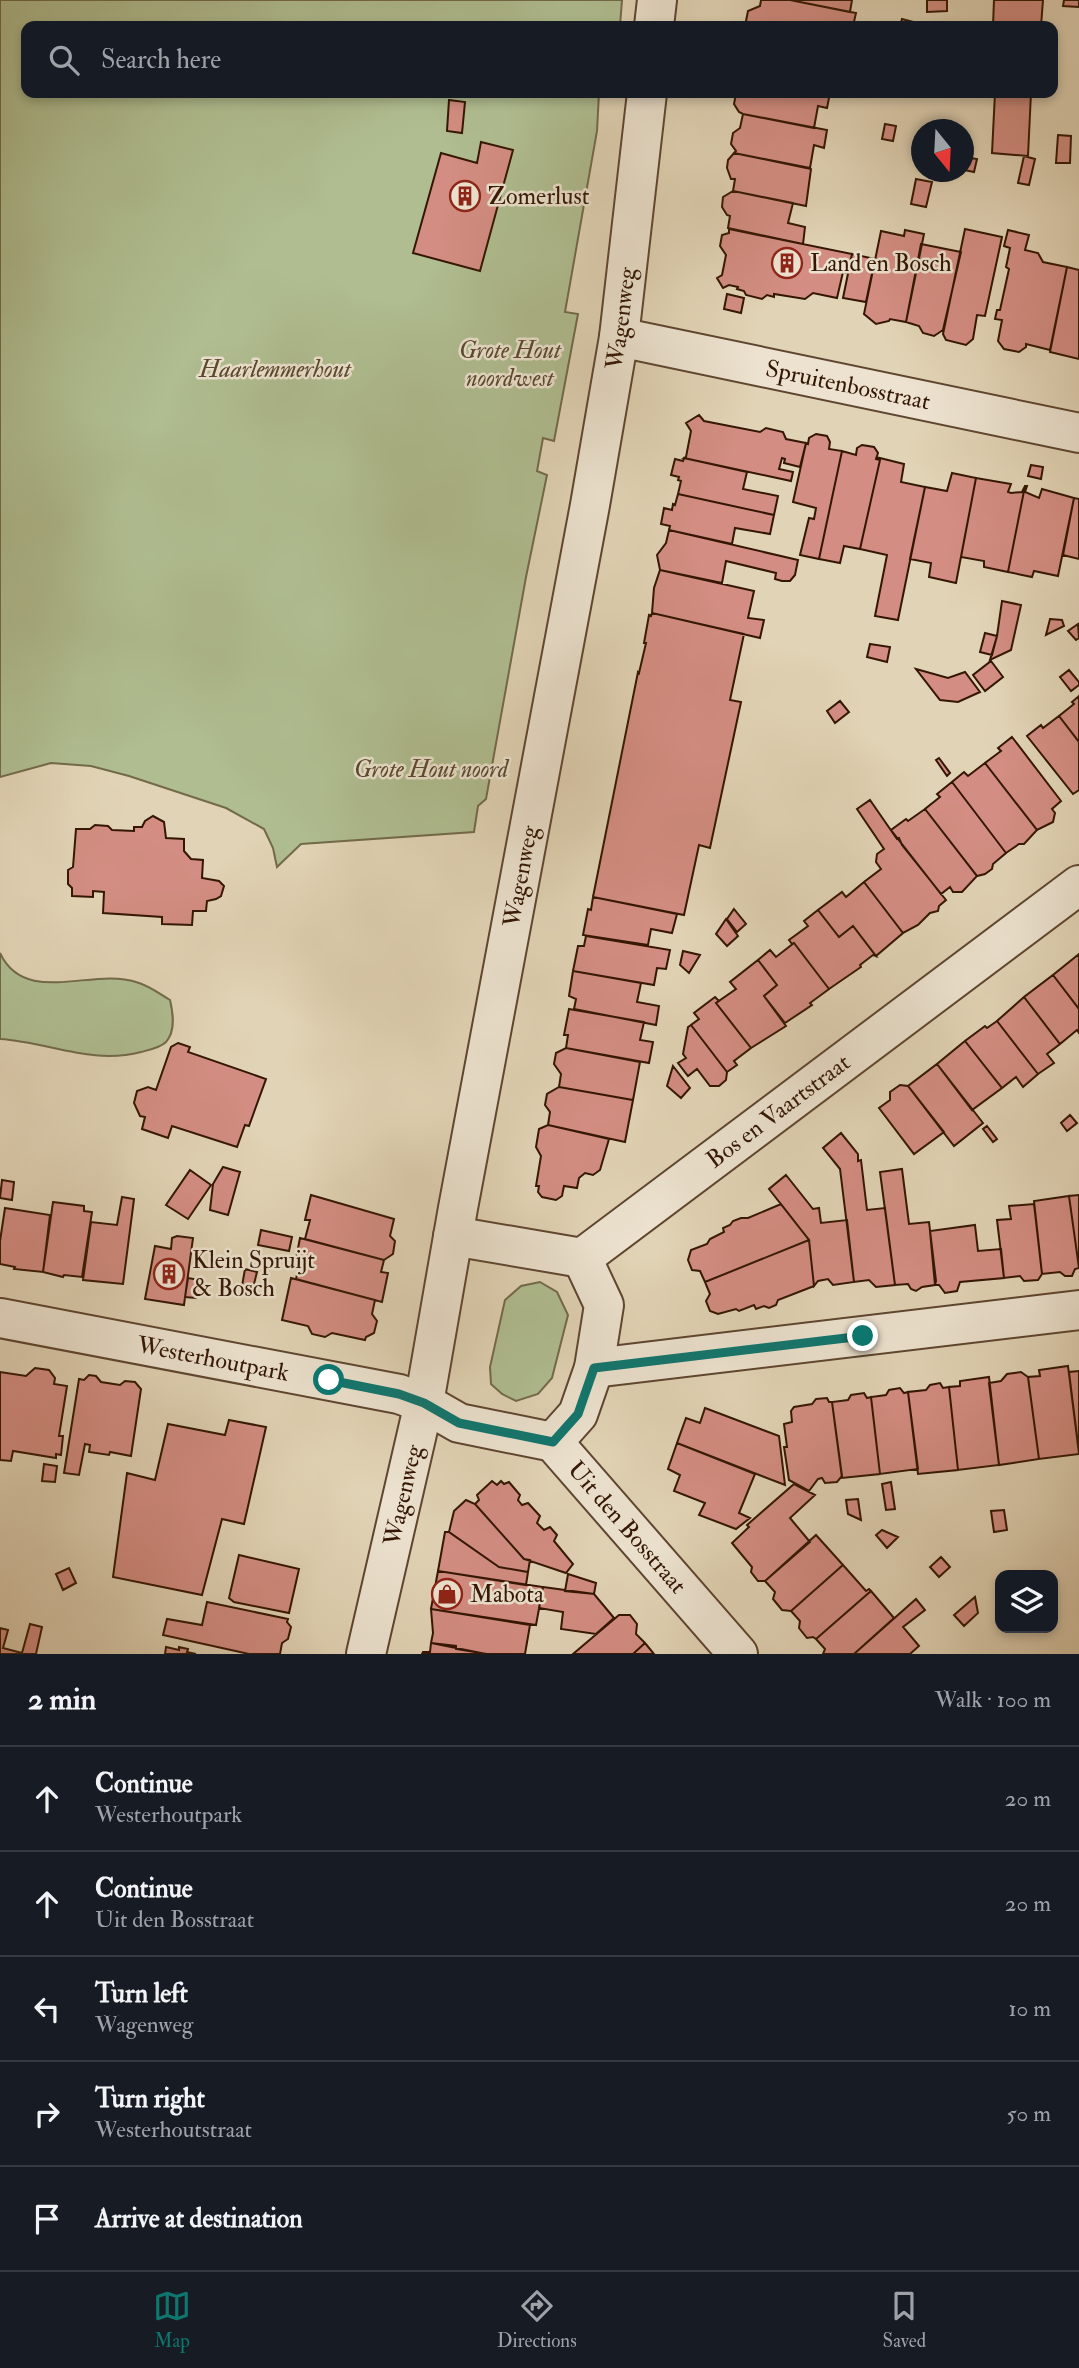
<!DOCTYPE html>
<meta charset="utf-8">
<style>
:root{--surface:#171b24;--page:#20242c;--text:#f1f3f6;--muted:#9ea1a6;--line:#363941;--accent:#0f766e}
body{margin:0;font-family:"IM FELL Double Pica",serif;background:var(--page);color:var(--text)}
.controls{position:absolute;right:21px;bottom:21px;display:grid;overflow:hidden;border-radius:14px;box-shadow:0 4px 10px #0003}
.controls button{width:63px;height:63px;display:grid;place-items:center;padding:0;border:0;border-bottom:2px solid var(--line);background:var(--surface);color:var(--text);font:35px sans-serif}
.compass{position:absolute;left:911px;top:119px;width:63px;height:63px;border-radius:50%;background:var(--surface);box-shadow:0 4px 10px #0003;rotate:162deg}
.stop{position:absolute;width:21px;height:21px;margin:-16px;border:5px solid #0f766e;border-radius:50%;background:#fff}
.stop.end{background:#0f766e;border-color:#fff;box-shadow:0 2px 7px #0008}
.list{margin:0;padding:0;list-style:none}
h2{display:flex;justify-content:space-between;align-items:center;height:91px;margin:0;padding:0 28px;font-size:30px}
h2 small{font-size:23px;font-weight:400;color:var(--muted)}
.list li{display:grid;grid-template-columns:46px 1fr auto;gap:21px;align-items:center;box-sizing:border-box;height:105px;padding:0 28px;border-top:2px solid var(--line)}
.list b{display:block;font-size:26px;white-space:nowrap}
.list p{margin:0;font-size:23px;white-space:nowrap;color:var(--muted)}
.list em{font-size:23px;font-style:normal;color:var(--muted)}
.icon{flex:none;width:38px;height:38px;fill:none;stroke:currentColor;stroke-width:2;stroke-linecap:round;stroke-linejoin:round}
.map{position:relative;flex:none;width:1079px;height:1654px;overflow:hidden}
.search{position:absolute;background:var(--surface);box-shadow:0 4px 10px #0003;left:21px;right:21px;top:21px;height:77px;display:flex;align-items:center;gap:18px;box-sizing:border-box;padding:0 24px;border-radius:14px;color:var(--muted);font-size:26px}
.sheet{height:616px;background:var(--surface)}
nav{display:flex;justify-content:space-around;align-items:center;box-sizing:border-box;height:98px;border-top:2px solid var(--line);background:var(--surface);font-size:19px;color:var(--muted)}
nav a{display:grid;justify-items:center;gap:4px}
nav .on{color:var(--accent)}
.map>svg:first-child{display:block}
</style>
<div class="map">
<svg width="1079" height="1654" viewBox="0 0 1079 1654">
<rect width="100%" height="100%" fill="#e1d3b5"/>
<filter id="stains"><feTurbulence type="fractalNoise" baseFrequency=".00286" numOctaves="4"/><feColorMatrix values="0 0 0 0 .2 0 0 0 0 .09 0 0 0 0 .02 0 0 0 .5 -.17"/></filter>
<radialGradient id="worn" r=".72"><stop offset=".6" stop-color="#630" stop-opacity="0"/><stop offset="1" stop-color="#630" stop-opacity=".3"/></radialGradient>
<path fill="#afbd90" stroke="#726a4a" stroke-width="2" d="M 0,0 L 622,0 L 620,26 L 26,26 L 26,93 L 599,93 L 597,131 L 565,312 L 578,314 L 554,441 L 543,438 L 537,471 L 547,475 L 526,577 L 486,799 L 478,806 L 474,832 L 301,844 L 277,867 L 273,848 L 264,829 L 226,808 L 129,776 L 91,766 L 51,763 L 0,777 Z
M 0,953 C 25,1007 93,967 136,982 C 148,985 160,994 170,1000 C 173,1013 176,1031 166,1042 C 160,1048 148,1050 141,1052 C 91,1065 49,1042 0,1039 Z
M 540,1282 L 557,1292 L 568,1315 L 552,1378 L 538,1394 L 516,1401 L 502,1394 L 491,1384 L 490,1367 L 505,1300 L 521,1286 Z"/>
<path fill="#d38d82" stroke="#341604" stroke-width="2" d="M 761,0 L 790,0 L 856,13 L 853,26 L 745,26 L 748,11 L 760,6 Z
M 790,0 L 852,0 L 850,12 Z
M 927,0 L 947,0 L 947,11 L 927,12 Z
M 994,0 L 1043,0 L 1041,26 L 993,26 Z
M 1064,0 L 1079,0 L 1079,7 L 1063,6 Z
M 902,19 L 921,24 L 921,26 L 900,26 Z
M 736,93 L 830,93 L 827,108 L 818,106 L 814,128 L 743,114 L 739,112 L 734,104 Z
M 995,93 L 1031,93 L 1028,156 L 992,153 Z
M 449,100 L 465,102 L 462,133 L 447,131 Z
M 743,114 L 827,130 L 824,148 L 814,145 L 810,168 L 734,153 L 736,151 L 731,144 L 733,133 L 740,128 Z
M 885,124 L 896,126 L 893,141 L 882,139 Z
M 1058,135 L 1071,136 L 1070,163 L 1056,163 Z
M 481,142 L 513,150 L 480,271 L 413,253 L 441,153 L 477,163 Z
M 734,153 L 811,169 L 806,206 L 733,191 L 735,179 L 731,179 L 727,168 L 728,160 Z
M 1024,156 L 1035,159 L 1029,185 L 1018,183 Z
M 964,157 L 977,159 L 974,172 L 964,170 Z
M 916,179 L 932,182 L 926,207 L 911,204 Z
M 733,191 L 793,203 L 788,223 L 805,227 L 803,244 L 728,228 L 730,216 L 727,215 L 722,207 L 723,197 Z
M 729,229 L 852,254 L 848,273 L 843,272 L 837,298 L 813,293 L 805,299 L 774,294 L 774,297 L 767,295 L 762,299 L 746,295 L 744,291 L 737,289 L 738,287 L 729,285 L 723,288 L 717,278 L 722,275 L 726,255 L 720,246 L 722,235 L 729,233 Z
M 965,229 L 1002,237 L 985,316 L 977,315 L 973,339 L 966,345 L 946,340 L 943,334 Z
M 905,230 L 924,234 L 906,322 L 890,319 L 889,321 L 876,324 L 864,314 L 881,231 L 904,236 Z
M 1008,230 L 1029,235 L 1025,250 L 1038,253 L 1043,262 L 1067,267 L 1050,350 L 1026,344 L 1026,347 L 1019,352 L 1004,349 L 998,341 L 1002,320 L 995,319 L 997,310 L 1000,310 L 1009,269 L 1006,267 L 1010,248 L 1004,246 Z
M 921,244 L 961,252 L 943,330 L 934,336 L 923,333 L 919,326 L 906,322 Z
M 852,254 L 875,259 L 866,302 L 843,298 Z
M 1067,267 L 1079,270 L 1079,359 L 1050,352 Z
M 727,294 L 744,298 L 741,313 L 724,309 Z
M 699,415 L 704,421 L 760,432 L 766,428 L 783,432 L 786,439 L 806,443 L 800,467 L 784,463 L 785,459 L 782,458 L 779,469 L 793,472 L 791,481 L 684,458 L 686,457 L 691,431 L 686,423 Z
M 816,434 L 827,436 L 830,442 L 829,449 L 842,451 L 819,559 L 800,555 L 809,518 L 814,519 L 816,508 L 793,502 L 806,443 L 808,444 L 809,438 Z
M 862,445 L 874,447 L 878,453 L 876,459 L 880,460 L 860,549 L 844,546 L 840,563 L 819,559 L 842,451 L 856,455 L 857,448 Z
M 876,457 L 904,464 L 901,482 L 925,487 L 898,620 L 875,616 L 887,555 L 860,549 L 880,460 Z
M 684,458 L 747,472 L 743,489 L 778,496 L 774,515 L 678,494 L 681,481 L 678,480 L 679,477 L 671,475 L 675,459 L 683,461 Z
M 1031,465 L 1043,467 L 1041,479 L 1028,476 Z
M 952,473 L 976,478 L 956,583 L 929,577 L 931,563 L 910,559 L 925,487 L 947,491 Z
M 976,478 L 1011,484 L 1008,492 L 1011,493 L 1022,492 L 1025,486 L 1008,572 L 984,567 L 984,561 L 961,557 Z
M 1025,486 L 1027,486 L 1025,492 L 1039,498 L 1042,489 L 1074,498 L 1058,576 L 1034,571 L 1032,577 L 1008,572 Z
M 678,494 L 774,515 L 770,534 L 735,528 L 732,544 L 669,530 L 670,526 L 661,524 L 664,508 L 672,510 L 673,504 L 675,505 Z
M 1074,498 L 1079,499 L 1079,559 L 1063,555 Z
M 669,530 L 798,560 L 795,575 L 790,581 L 782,581 L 775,579 L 776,573 L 726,561 L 722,583 L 660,570 L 657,555 L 666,543 Z
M 660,570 L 754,591 L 748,618 L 764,620 L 760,638 L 652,613 L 654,588 Z
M 1002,601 L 1021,605 L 1011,650 L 990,660 L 997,636 Z
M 652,613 L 744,634 L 730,700 L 741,702 L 710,848 L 699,845 L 684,915 L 593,897 L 638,672 L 639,673 L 646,643 L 644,643 L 649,615 L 651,616 Z
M 1050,619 L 1062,620 L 1064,626 L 1046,635 Z
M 1078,624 L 1079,638 L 1076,640 L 1068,631 Z
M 985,633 L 997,636 L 992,655 L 980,652 Z
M 870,644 L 890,647 L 887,662 L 867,657 Z
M 991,661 L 1003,677 L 985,691 L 973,675 Z
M 916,669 L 948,678 L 965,672 L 980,692 L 958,702 L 940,700 Z
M 1069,670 L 1079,682 L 1079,685 L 1071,691 L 1060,677 Z
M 1079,696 L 1079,742 L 1059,716 L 1074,704 L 1072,702 Z
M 840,701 L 849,712 L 835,723 L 827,711 Z
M 1059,716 L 1079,742 L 1079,790 L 1073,794 L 1027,736 L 1041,725 L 1043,728 Z
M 1012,737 L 1061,801 L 1052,809 L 1055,813 L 1053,822 L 1037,830 L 985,763 L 1001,751 L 998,748 Z
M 939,758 L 950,773 L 947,776 L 936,760 Z
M 985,763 L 1037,830 L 1024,844 L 1019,844 L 1006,853 L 952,782 L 964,772 L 968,776 Z
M 952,782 L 1006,853 L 993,864 L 992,869 L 985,874 L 977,876 L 925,809 L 940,797 L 937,794 Z
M 870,800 L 897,839 L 899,838 L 902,845 L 946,900 L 939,906 L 938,911 L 930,913 L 918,925 L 903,933 L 864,882 L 881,869 L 876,862 L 877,854 L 884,849 L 857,809 Z
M 925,809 L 977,876 L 962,892 L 953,892 L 950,887 L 941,894 L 891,830 L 906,819 L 908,821 Z
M 153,816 L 164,822 L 166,838 L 184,839 L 184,851 L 191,859 L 203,860 L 202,878 L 219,881 L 224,886 L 221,896 L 216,899 L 207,901 L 206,911 L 193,911 L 192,925 L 162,924 L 162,917 L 103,913 L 104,892 L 93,891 L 93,897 L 72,896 L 72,888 L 68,884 L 68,870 L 73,867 L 76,829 L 90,829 L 95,825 L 108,826 L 112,830 L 134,831 L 134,827 L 142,827 L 145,821 Z
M 864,882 L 903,933 L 876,956 L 853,926 L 839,937 L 818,910 L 842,892 L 846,897 Z
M 593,897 L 677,914 L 672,933 L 651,929 L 648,945 L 583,935 L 588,909 L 591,910 Z
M 734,909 L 746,924 L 737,932 L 727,919 Z
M 818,910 L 839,937 L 853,926 L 876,956 L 873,955 L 860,965 L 861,967 L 829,989 L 794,943 L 792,944 L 789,940 L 808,926 L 804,921 Z
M 726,919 L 738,936 L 727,946 L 716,934 Z
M 586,936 L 670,950 L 666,969 L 657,968 L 654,985 L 573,971 L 578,946 L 584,946 Z
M 794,943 L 829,989 L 810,1003 L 812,1005 L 785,1023 L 764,996 L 777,985 L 758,960 L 770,950 L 776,957 Z
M 683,951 L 700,955 L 689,973 L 680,965 Z
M 1079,954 L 1079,1009 L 1053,975 Z
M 758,960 L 777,985 L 764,996 L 786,1026 L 751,1048 L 716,1003 L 736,989 L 730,982 Z
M 573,971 L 641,983 L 637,1002 L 659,1006 L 656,1025 L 574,1009 L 576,999 L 569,996 Z
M 1053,975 L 1079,1009 L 1079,1033 L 1077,1030 L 1060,1044 L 1024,997 Z
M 715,997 L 719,1001 L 716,1003 L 751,1048 L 734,1061 L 737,1065 L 727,1072 L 691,1025 L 699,1019 L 694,1013 Z
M 1024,997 L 1060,1044 L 1047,1054 L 1054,1063 L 1038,1074 L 997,1021 Z
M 569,1009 L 644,1022 L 640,1040 L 653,1042 L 649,1063 L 566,1048 L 568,1035 L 564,1035 Z
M 997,1021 L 1038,1074 L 1023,1087 L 1016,1077 L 1002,1088 L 965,1041 L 985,1026 L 987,1028 Z
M 691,1025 L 727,1072 L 726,1080 L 719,1086 L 710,1086 L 697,1069 L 688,1076 L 678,1063 L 686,1058 L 683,1054 L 688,1027 Z
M 965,1041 L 1002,1088 L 972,1110 L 937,1064 Z
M 178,1043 L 190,1047 L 188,1052 L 266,1079 L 249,1126 L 245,1125 L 237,1147 L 172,1126 L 168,1138 L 142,1129 L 145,1117 L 140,1116 L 134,1103 L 137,1091 L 148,1087 L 156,1090 L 171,1047 Z
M 566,1048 L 640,1062 L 633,1100 L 559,1087 L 561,1074 L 554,1064 L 556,1053 Z
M 937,1064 L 983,1123 L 954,1146 L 908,1086 Z
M 673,1066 L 690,1088 L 681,1098 L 667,1086 Z
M 900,1085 L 908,1086 L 944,1132 L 914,1154 L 879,1108 L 890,1100 L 890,1092 Z
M 559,1087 L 633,1100 L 625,1142 L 548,1125 L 550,1112 L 545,1105 L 547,1094 Z
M 1070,1115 L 1077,1123 L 1067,1131 L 1061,1123 Z
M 548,1125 L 609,1139 L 600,1170 L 593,1175 L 585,1173 L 579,1178 L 577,1188 L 564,1186 L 562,1196 L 556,1200 L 542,1197 L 538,1192 L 539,1186 L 536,1186 L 541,1156 L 536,1147 L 539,1129 Z
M 987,1126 L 997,1139 L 993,1142 L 983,1129 Z
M 841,1133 L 858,1154 L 858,1161 L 861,1160 L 867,1210 L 885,1208 L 895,1285 L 876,1287 L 869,1280 L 854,1282 L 840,1169 L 823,1148 Z
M 223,1167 L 240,1172 L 228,1215 L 210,1210 L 213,1184 Z
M 902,1169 L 909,1224 L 929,1222 L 936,1281 L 935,1285 L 922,1287 L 916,1291 L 911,1289 L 908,1284 L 895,1285 L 880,1172 Z
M 190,1170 L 211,1185 L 188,1219 L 166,1205 Z
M 786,1175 L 813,1209 L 819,1208 L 821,1223 L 847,1220 L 854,1282 L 833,1285 L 828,1279 L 818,1281 L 814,1286 L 809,1240 L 769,1189 Z
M 2,1180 L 14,1182 L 12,1200 L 0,1198 Z
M 311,1195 L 394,1219 L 390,1236 L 395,1241 L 393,1254 L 384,1260 L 305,1239 L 310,1220 L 305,1220 Z
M 1079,1195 L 1079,1268 L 1069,1196 Z
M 1069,1196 L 1079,1268 L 1075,1269 L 1072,1276 L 1065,1276 L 1060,1272 L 1042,1274 L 1034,1201 Z
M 122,1197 L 134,1199 L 123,1284 L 83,1280 L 91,1222 L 117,1225 Z
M 53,1202 L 84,1206 L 84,1211 L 92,1212 L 82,1277 L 64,1275 L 63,1277 L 43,1272 Z
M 781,1204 L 809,1240 L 705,1282 L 700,1271 L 692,1270 L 688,1260 L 691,1250 L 707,1244 L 710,1239 L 724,1232 L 723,1228 L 730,1225 L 733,1221 L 741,1218 L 748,1218 Z
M 1034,1204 L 1042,1274 L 1038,1280 L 1024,1281 L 1020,1276 L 1004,1278 L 997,1220 L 1011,1219 L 1009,1206 Z
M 5,1208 L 50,1215 L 43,1272 L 14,1269 L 15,1267 L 0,1264 L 0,1241 Z
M 975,1225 L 978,1251 L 1001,1249 L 1004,1278 L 960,1282 L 957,1291 L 945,1293 L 939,1285 L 935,1285 L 930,1231 Z
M 261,1230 L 292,1237 L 289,1251 L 258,1245 Z
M 177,1236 L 193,1238 L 184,1305 L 145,1299 L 155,1246 L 171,1249 L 172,1238 Z
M 300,1238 L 384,1260 L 381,1272 L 388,1273 L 382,1302 L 296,1279 L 300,1261 L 296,1259 Z
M 809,1240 L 814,1286 L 778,1300 L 776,1305 L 769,1308 L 764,1306 L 756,1309 L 754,1305 L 739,1311 L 736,1309 L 718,1314 L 710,1311 L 706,1301 L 710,1294 L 705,1282 Z
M 245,1269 L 257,1272 L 253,1288 L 242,1286 Z
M 188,1278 L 199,1280 L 196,1298 L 185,1297 Z
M 291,1278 L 375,1300 L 372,1314 L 377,1321 L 374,1333 L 366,1337 L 365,1340 L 332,1333 L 325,1337 L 312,1334 L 308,1326 L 282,1320 Z
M 1068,1366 L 1079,1454 L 1039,1459 L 1028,1377 L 1040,1376 L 1039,1370 Z
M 35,1368 L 49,1370 L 55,1378 L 54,1384 L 67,1386 L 59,1436 L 63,1436 L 61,1455 L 56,1454 L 56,1458 L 13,1451 L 11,1461 L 0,1460 L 0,1372 L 26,1376 Z
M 1079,1371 L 1079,1452 L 1069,1372 Z
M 1021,1372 L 1028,1377 L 1039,1459 L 999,1465 L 989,1383 L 1001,1381 L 1007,1374 Z
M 89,1375 L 96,1376 L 101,1382 L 120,1385 L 125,1381 L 135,1382 L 141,1389 L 131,1456 L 110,1452 L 109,1455 L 89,1452 L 90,1445 L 85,1444 L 79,1475 L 64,1473 L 79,1379 L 84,1380 Z
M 989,1377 L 999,1465 L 958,1470 L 949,1387 L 960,1386 L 960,1381 Z
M 940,1383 L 943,1388 L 949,1387 L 958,1470 L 918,1474 L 908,1392 L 926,1390 L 930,1385 Z
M 900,1388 L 904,1393 L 908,1392 L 918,1469 L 880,1474 L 871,1397 L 886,1395 L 889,1390 Z
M 864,1393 L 867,1398 L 871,1397 L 880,1474 L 842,1478 L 832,1402 L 848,1400 L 851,1395 Z
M 827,1398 L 829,1402 L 832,1402 L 842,1476 L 837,1482 L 825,1483 L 822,1478 L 818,1479 L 809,1491 L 789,1480 L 784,1447 L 787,1447 L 784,1424 L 792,1422 L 791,1411 L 794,1407 L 812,1404 L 816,1399 Z
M 705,1408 L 779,1436 L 785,1485 L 677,1443 L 686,1418 L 700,1423 Z
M 229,1420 L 266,1427 L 244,1524 L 222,1519 L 202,1595 L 113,1577 L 127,1473 L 155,1480 L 168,1424 L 225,1435 Z
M 677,1443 L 755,1474 L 739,1513 L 750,1518 L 736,1529 L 699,1515 L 705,1503 L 674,1491 L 680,1475 L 668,1469 Z
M 44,1464 L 57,1466 L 55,1482 L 42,1481 Z
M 492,1481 L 497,1485 L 501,1481 L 504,1484 L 509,1482 L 520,1495 L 518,1500 L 522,1505 L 528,1503 L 540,1516 L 537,1523 L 544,1530 L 550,1527 L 557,1535 L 554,1541 L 573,1564 L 566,1573 L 524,1559 L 475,1504 L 479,1500 L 477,1495 Z
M 891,1482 L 895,1509 L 886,1510 L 882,1484 Z
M 794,1484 L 815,1495 L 790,1518 L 810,1542 L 765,1581 L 758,1581 L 751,1572 L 752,1567 L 732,1543 L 749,1527 L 747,1525 Z
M 858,1499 L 861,1520 L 848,1514 L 846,1500 Z
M 466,1500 L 475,1504 L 524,1559 L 530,1560 L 528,1572 L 499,1567 L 449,1532 L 454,1511 Z
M 1004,1510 L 1007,1530 L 994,1532 L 991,1511 Z
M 882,1530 L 898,1537 L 887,1548 L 876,1535 Z
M 445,1532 L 449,1532 L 499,1567 L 528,1572 L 526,1585 L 438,1571 Z
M 816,1535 L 843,1565 L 791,1611 L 782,1610 L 773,1599 L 775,1592 L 765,1581 Z
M 239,1555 L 299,1569 L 289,1613 L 234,1602 L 229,1598 Z
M 941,1557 L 950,1567 L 939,1577 L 930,1567 Z
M 843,1565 L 866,1591 L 869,1589 L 871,1591 L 816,1639 L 813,1637 L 807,1638 L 799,1628 L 800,1621 L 791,1611 Z
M 69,1568 L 76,1583 L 63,1590 L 56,1574 Z
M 438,1571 L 543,1587 L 536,1625 L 431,1609 Z
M 568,1574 L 596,1583 L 594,1594 L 565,1591 Z
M 543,1587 L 594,1594 L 614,1618 L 596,1634 L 561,1629 L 563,1612 L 539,1608 Z
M 871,1591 L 894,1618 L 854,1654 L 823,1654 L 825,1649 L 816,1639 Z
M 975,1597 L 978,1613 L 964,1626 L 954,1615 Z
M 916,1599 L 925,1610 L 903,1627 L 919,1646 L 910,1654 L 854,1654 Z
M 207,1602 L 288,1619 L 287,1622 L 291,1627 L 288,1639 L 282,1643 L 280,1654 L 249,1654 L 163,1635 L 167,1619 L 202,1625 Z
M 431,1609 L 530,1625 L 525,1654 L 486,1654 L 431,1643 L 433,1633 Z
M 619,1615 L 630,1615 L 637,1624 L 636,1634 L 645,1643 L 633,1654 L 573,1654 Z
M 30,1624 L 42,1627 L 36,1654 L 0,1654 L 0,1628 L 8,1630 L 3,1648 L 22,1653 Z
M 431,1643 L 456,1646 L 456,1649 L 487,1654 L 422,1654 L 423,1652 L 430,1652 Z
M 645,1643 L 654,1654 L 633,1654 Z
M 166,1647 L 179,1650 L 179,1647 L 188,1649 L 187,1652 L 196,1654 L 165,1654 Z"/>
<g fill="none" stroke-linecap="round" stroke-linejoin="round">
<g stroke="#5f4530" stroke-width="42">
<g id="minor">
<path d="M 654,26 L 657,0"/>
<path id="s1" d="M 619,337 L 1079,433"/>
<path id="s2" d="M 453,1236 L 582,1258 L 1079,885"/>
<path id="s3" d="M 0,1318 L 399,1394 L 424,1403 L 459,1423 L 553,1442 L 738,1654"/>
<path d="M 594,1368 L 1079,1310"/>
<path d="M 553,1442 L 578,1414 L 594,1368 L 604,1305 L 582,1258"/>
<path id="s4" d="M 366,1654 L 424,1403 L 458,1208 L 590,505 L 619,337 L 647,93"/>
</g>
</g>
<use href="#minor" stroke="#ece2cf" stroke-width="38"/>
</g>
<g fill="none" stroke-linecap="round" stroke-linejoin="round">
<path stroke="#0f766e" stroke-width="9" d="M 329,1380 L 399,1394 L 424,1403 L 459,1423 L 553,1442 L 578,1414 L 594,1368 L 863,1336"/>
</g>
<defs>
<g id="building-ring" transform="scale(1.575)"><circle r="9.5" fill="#ece2cf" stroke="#8f2418" stroke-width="1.5"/><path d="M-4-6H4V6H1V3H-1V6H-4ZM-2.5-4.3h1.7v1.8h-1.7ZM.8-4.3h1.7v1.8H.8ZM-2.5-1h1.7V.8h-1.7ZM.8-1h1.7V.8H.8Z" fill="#8f2418"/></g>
<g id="shop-ring" transform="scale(1.575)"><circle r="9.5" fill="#ece2cf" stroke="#8f2418" stroke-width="1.5"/><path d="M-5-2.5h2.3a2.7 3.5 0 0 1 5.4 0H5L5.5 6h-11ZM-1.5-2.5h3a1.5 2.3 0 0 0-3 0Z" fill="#8f2418"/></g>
</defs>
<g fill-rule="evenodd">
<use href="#building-ring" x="465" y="196"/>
<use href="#building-ring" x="787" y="263"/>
<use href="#building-ring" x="169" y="1274"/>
<use href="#shop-ring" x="447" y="1594"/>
</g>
<g text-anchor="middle" stroke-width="5" stroke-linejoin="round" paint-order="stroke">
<g font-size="24" fill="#341604" stroke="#ece2cf" text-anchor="start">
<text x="488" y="204">Zomerlust</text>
<text x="810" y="271">Land en Bosch</text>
<text x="192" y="1268">Klein Spruijt<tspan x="192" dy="28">&amp; Bosch</tspan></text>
<text x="470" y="1602">Mabota</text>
</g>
<g font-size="24" fill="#341604" stroke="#ece2cf">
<text dy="8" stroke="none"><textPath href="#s4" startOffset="1360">Wagenweg</textPath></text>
<text dy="8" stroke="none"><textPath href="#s1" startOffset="234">Spruitenbosstraat</textPath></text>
<text dy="8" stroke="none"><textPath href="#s4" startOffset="793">Wagenweg</textPath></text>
<text dy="8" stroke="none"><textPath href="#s2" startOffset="376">Bos en Vaartstraat</textPath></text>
<text dy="8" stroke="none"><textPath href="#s3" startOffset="217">Westerhoutpark</textPath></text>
<text dy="8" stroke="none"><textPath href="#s4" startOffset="163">Wagenweg</textPath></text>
<text dy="8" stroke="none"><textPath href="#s3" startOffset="682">Uit den Bosstraat</textPath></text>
</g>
<g font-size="24" font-style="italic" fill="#59482e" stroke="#ece2cf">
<text x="510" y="358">Grote Hout<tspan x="510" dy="28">noordwest</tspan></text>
<text x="275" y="377">Haarlemmerhout</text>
<text x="431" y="777">Grote Hout noord</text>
</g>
</g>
<rect width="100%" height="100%" filter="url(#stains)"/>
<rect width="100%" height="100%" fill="url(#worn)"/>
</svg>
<div class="controls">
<button><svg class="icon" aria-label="layers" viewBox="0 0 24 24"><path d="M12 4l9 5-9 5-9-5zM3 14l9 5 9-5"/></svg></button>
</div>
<svg class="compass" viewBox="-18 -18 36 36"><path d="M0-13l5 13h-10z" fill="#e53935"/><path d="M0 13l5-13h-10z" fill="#9ea1a6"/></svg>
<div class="stop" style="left:329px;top:1380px"></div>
<div class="stop end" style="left:863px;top:1336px"></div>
<div class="search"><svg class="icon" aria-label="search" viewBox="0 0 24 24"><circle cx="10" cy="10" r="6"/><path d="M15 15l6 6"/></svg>Search here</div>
</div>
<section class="sheet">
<h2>2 min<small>Walk · 100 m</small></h2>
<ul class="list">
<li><svg class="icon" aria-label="ahead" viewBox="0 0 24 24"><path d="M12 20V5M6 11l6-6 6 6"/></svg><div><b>Continue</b><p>Westerhoutpark</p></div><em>20 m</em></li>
<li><svg class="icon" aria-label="ahead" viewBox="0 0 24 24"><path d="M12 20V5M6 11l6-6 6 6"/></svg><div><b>Continue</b><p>Uit den Bosstraat</p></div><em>20 m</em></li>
<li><svg class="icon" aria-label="left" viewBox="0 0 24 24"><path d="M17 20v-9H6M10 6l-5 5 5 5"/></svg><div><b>Turn left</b><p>Wagenweg</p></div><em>10 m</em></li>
<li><svg class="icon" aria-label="right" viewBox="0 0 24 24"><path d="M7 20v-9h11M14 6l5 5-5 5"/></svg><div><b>Turn right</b><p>Westerhoutstraat</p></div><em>50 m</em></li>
<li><svg class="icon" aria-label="arrive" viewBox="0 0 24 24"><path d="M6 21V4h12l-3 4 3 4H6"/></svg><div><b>Arrive at destination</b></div></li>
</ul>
</section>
<nav>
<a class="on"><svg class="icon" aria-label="map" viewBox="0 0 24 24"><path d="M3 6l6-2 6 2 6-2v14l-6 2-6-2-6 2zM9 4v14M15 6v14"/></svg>Map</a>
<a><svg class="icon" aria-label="directions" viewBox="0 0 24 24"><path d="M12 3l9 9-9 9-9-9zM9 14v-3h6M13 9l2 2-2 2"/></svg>Directions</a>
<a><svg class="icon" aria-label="saved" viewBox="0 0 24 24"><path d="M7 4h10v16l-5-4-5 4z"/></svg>Saved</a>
</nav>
